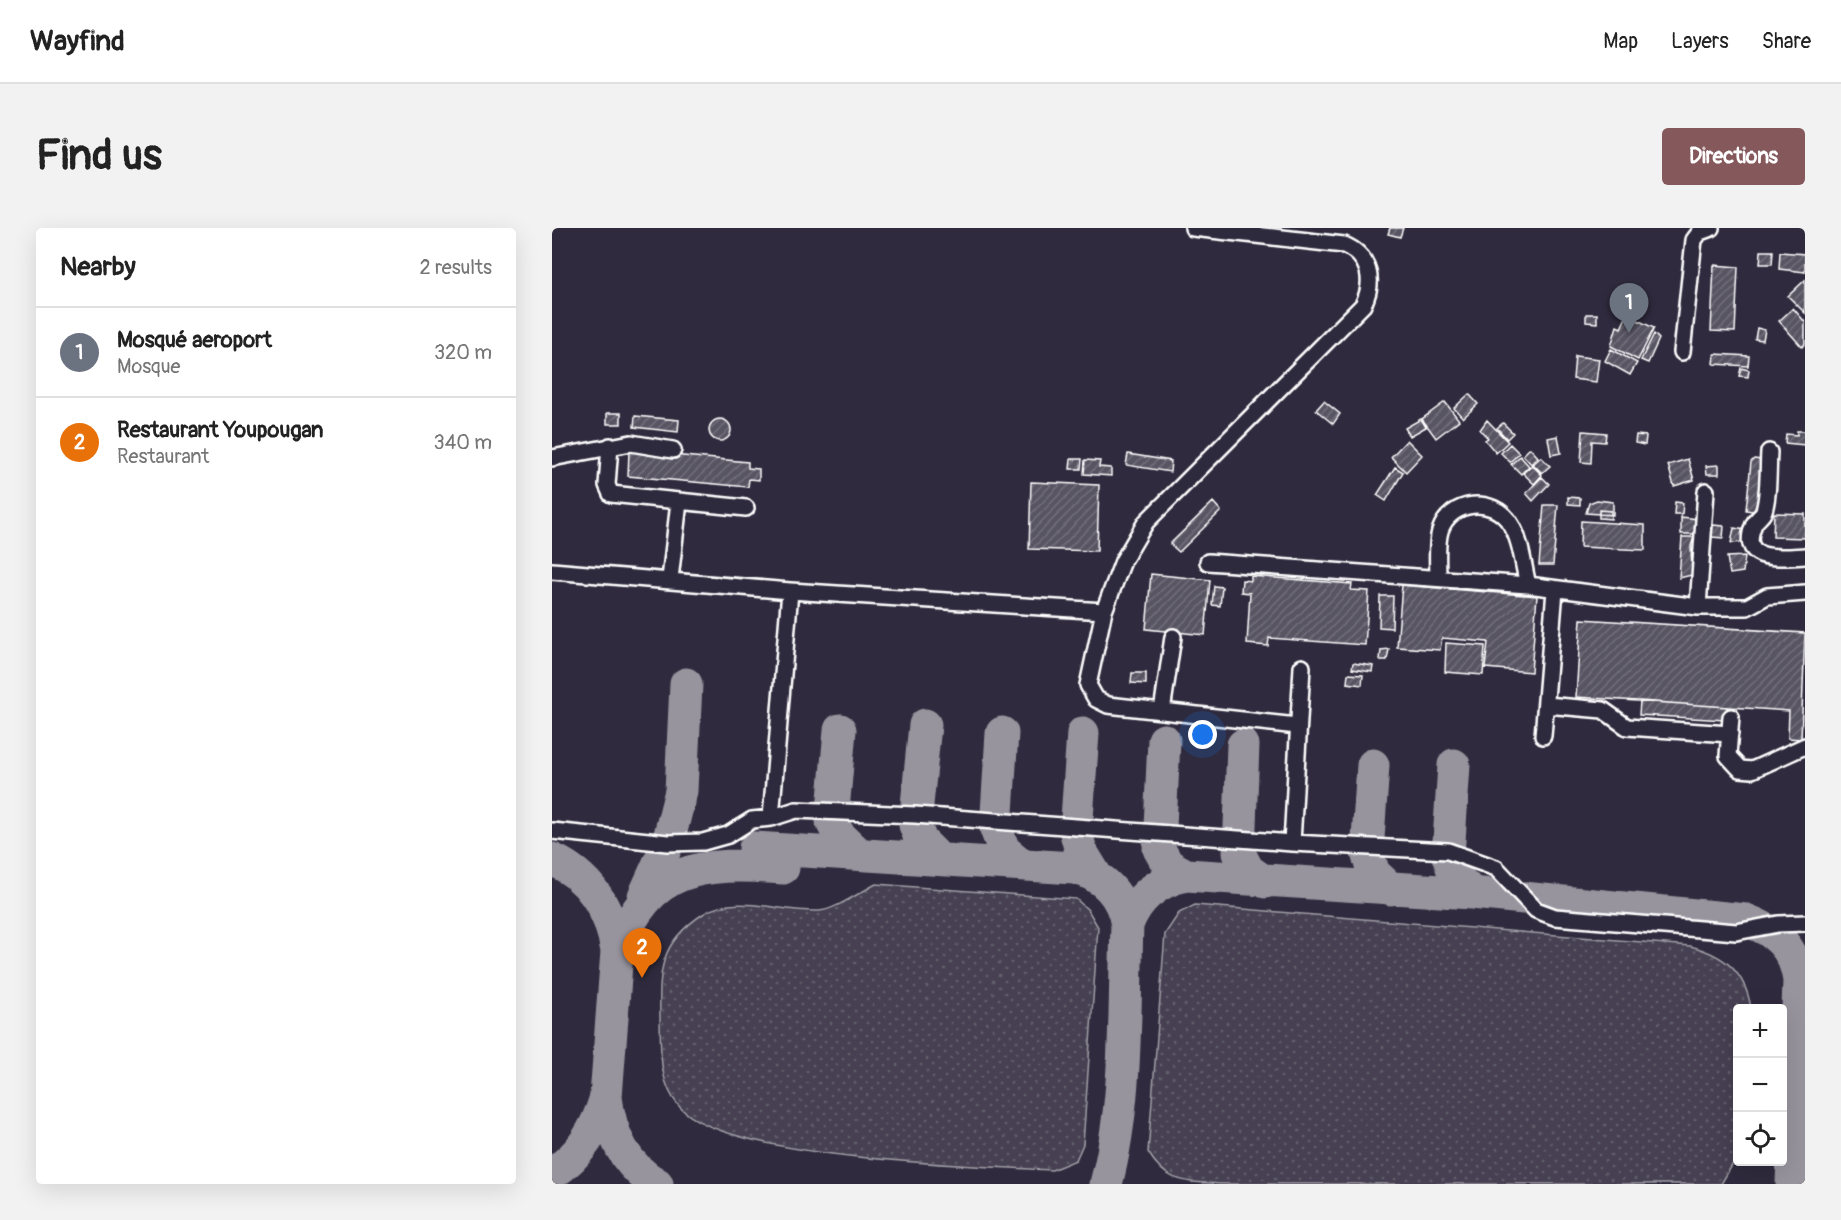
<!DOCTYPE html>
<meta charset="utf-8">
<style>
:root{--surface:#fff;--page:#f2f2f2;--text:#222;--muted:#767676;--line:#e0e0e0;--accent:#85585c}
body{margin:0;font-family:Pangolin,sans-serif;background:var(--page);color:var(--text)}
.controls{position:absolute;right:18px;bottom:18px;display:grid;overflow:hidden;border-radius:6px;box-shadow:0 6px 24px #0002}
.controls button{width:54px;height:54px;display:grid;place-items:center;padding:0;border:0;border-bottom:2px solid var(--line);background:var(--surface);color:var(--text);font:30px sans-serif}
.you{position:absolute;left:651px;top:507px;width:21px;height:21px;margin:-15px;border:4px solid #fff;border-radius:50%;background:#1a73e8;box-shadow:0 0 0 9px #1a73e833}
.badge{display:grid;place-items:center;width:39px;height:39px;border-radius:50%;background:var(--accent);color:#fff;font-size:20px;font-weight:700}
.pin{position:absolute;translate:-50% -50px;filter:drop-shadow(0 2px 3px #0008)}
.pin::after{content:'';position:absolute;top:32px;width:21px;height:18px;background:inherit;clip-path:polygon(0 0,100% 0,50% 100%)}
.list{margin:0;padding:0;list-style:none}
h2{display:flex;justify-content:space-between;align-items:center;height:78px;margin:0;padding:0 24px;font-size:26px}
h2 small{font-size:20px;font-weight:400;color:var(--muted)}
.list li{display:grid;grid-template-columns:39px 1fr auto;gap:18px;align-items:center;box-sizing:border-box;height:90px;padding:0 24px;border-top:2px solid var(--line)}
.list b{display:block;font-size:22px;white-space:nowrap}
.list p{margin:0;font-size:20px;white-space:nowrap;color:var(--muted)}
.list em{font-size:20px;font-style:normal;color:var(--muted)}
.icon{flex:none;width:33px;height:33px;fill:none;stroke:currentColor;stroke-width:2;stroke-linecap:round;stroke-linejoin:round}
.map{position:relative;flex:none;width:1253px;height:956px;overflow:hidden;border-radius:6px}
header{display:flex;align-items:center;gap:36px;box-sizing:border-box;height:84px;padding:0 30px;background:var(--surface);border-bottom:2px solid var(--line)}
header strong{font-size:28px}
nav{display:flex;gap:33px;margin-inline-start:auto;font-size:21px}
.intro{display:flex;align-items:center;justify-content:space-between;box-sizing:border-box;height:144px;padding:0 36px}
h1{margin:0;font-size:42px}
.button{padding:15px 27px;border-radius:6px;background:var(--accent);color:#fff;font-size:21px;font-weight:700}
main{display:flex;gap:36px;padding:0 36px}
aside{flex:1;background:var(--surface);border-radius:6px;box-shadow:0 6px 24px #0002}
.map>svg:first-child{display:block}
</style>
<header>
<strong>Wayfind</strong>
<nav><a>Map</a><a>Layers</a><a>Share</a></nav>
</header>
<div class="intro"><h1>Find us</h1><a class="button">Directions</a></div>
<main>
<aside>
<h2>Nearby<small>2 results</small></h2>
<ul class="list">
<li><span class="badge" style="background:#6b7280">1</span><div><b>Mosqué aeroport</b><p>Mosque</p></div><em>320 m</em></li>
<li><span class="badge" style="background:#e8710a">2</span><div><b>Restaurant Youpougan</b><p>Restaurant</p></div><em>340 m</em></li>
</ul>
</aside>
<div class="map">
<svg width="1253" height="956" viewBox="0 0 1253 956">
<defs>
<pattern id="grass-dots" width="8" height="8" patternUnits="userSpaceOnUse" patternTransform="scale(1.5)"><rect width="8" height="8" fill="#464152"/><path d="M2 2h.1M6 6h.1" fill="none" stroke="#625e6c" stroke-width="1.8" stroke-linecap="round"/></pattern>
<pattern id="building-hatch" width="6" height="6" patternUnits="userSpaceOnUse" patternTransform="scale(1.5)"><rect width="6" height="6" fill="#595564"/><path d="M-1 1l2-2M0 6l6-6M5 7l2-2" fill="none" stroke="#726e7b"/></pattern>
</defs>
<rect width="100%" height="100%" fill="#2f2a3d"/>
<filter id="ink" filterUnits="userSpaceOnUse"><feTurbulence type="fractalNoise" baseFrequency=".0167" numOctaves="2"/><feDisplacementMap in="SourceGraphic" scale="12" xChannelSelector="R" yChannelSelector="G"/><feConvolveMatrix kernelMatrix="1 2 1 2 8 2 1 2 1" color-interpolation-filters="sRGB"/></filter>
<g filter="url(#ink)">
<path fill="url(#grass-dots)" stroke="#a2a0a8" stroke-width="1.5" d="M 324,656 L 524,671 L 536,682 L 546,699 L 531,916 L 524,932 L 500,942 C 427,938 169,932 126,877 C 106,852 109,822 108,791 C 107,742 107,715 151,686 C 184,665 230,685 267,683 C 281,683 310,663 324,656 Z
M 643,677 L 1138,718 C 1173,727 1193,744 1199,780 L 1186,780 L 1185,929 L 1169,956 L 667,956 C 632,953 615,956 596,924 L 613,706 L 627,685 Z"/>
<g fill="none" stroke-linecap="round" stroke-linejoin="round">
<path stroke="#97949e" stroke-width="33" d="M 373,497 L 363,597 L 369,613 L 387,631
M 288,502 L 280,594 L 287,607 L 306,625
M 450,505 L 444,601 L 452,622 L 468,635
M 531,505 L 524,605 L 529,623 L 543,646
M 612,512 L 607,621 L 616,637 L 634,647
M 691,517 L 687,625 L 696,642 L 713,654
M 821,537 L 815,625 L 822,645 L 839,661
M 902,537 L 896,628 L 903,648 L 920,665
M 203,620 L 522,640 C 551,647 570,666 575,697
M 0,631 C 39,649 58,681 65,723 L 54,869 C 58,905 73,938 105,956
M 92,668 L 116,615 L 129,563 L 134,456
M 65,723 C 97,637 149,634 231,640
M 0,946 C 29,926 44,903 54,869
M 554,956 C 576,873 572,782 575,697 C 585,669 606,653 634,647 L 920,665 L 1194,692 C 1224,703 1242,719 1247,752 L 1240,956"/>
</g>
<path fill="url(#building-hatch)" stroke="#fff" stroke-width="1.5" d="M 838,0 L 851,0 L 848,9 L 836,6 Z
M 1209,23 L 1221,23 L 1220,36 L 1208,36 Z
M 1228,24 L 1253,26 L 1253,44 L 1227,41 Z
M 1162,37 L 1186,39 L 1183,104 L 1159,103 Z
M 1253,52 L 1253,85 L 1236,68 Z
M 1241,80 L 1253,94 L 1253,116 L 1250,119 L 1227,93 Z
M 1034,86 L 1045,86 L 1045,95 L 1034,94 Z
M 1075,87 L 1102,100 L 1086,132 L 1059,118 L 1065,98 L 1069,100 Z
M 1205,100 L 1213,102 L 1211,112 L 1203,111 Z
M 1102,106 L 1107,111 L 1096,135 L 1089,132 Z
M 1059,121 L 1085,135 L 1078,147 L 1053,133 Z
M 1163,126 L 1197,128 L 1196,138 L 1162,136 Z
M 1023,128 L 1047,131 L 1044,154 L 1021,151 Z
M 1189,140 L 1197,142 L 1196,149 L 1187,148 Z
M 917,166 L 926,176 L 911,190 L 902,180 Z
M 772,173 L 788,186 L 781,196 L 764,182 Z
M 893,174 L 907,192 L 884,210 L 870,191 Z
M 55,185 L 69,185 L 69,196 L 55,196 Z
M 83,188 L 127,192 L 126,204 L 82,199 Z
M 869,191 L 874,199 L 858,208 L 853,200 Z
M157 202a11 11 0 1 1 22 0a11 11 0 1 1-22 0Z
M 935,192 L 956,214 L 944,225 L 933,212 L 936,210 L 928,202 Z
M 951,195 L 961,205 L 955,211 L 945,200 Z
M 1031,203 L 1054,205 L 1053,214 L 1040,213 L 1039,235 L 1029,234 Z
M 1245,203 L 1253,203 L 1253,217 L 1233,215 L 1234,206 L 1245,207 Z
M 1084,207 L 1094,208 L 1093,217 L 1083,215 Z
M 1006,208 L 1009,225 L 999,227 L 996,210 Z
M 855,212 L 870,227 L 854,244 L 839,229 Z
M 958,216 L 967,225 L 958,234 L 949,225 Z
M 978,220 L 986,229 L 979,236 L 971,227 Z
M 77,223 L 196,234 L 196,240 L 207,241 L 207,252 L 197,251 L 196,259 L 76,248 Z
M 576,226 L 619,233 L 618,244 L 574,237 Z
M 968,228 L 977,238 L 969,246 L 959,236 Z
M 989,229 L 998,238 L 990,245 L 981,236 Z
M 519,231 L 530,231 L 529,241 L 518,241 Z
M 1136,231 L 1142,252 L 1122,258 L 1116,237 Z
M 1202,231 L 1209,232 L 1206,284 L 1194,282 L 1199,234 Z
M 533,232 L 548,233 L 547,239 L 559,240 L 559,248 L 532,246 Z
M 980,237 L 990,247 L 982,256 L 971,245 Z
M 1167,237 L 1167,246 L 1155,246 L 1154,238 Z
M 843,239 L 851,244 L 834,273 L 825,267 Z
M 990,249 L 997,256 L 981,273 L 974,265 Z
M 479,254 L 547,257 L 545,323 L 477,321 Z
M 1016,269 L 1028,270 L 1028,277 L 1016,276 Z
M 1045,272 L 1061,274 L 1061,287 L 1034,285 L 1037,275 Z
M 661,274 L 669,283 L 627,324 L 618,316 Z
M 1123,274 L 1131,275 L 1130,286 L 1122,286 Z
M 992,277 L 1006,277 L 1001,337 L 987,337 Z
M 1047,282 L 1059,283 L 1059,291 L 1047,290 Z
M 1222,285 L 1253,286 L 1253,310 L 1221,309 Z
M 1129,289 L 1146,291 L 1144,306 L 1129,306 Z
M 1029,293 L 1093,297 L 1093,322 L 1028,319 Z
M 1161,297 L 1172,298 L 1171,310 L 1160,309 Z
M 1182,300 L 1193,302 L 1193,314 L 1179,315 Z
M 1130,309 L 1142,309 L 1139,318 L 1140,347 L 1127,350 Z
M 1193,328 L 1191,344 L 1178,346 L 1175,329 Z
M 599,346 L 658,352 L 653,407 L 594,401 Z
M 699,348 L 800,356 L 799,362 L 817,363 L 813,417 L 717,410 L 716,418 L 695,416 L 698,365 L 689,364 L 690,352 L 699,353 Z
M 850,357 L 985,368 L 979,444 L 933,440 L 936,414 L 890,410 L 888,422 L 845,419 Z
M 662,358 L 670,359 L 668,378 L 660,377 Z
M 828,368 L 841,368 L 840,400 L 827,399 Z
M 1029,391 L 1253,405 L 1249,511 L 1236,510 L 1237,483 L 1024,469 Z
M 894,415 L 933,418 L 931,447 L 893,444 Z
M 837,421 L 835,432 L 828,432 L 829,422 Z
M 801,435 L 821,438 L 820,444 L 800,441 Z
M 580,445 L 594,445 L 594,456 L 579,455 Z
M 796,446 L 811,447 L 810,457 L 795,455 Z
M 1088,473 L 1175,479 L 1174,492 L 1087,487 Z"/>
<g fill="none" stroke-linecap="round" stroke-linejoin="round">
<g stroke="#fff" stroke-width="20">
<path id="minor" d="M 641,0 L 792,17 C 818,28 823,53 811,77 L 594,294 L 571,333 L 552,383 L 536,457 L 544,471 L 556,477 L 745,498
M 1130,124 L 1142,12 L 1148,4 L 1159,0
M 58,218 L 55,257 L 59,266 L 194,280
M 1217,224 C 1216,239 1217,272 1211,285 C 1209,289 1204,291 1202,296 C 1185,336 1230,329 1253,328
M 0,230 L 79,215 L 121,222
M 656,334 L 976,357 L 1146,379 L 1195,379 L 1215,368 L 1253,365
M 0,343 L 238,363 L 552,383
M 886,349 C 886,335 884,317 888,303 C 898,272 941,268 958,295 C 969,311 971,337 976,357
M 118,351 L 127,274
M 1146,379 L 1154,263
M 994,477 L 1051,482 L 1075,499 L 1178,506
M 610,483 L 621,409
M 1179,489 L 1176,528 L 1188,541 L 1200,542 L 1253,518
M 991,508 L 1003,362
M 219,590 L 238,363
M 0,603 L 116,615 L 151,614 L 176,607 L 200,592 L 219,590 L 244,582 L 363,587 L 740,615 L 896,623 L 944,640 L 984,682 L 1003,689 L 1184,704 L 1226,696 L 1253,695
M 740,615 L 750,439"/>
</g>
<use href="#minor" stroke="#2f2a3d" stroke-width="15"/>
</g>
</g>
</svg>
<div class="controls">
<button>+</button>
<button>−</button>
<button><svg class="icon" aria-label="locate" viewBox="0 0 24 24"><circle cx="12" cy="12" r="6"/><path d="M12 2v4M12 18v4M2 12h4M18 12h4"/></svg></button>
</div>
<div class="you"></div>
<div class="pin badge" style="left:1077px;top:105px;background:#6b7280">1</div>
<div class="pin badge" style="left:90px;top:750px;background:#e8710a">2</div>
</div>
</main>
